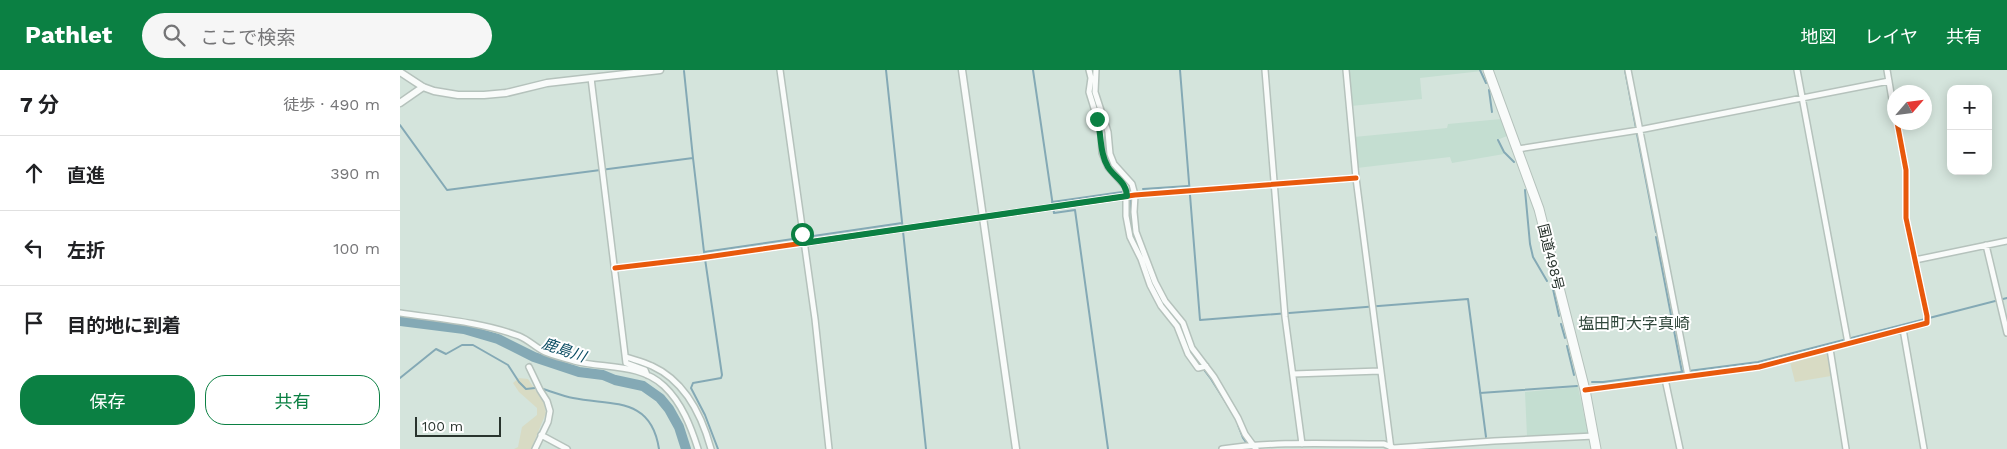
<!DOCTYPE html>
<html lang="ja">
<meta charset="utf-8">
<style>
:root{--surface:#fff;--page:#f6f6f6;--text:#202124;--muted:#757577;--line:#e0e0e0;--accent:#0b8043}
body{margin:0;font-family:"Work Sans","Noto Sans JP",sans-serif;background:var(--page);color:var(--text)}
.controls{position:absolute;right:15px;top:15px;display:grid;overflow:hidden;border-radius:10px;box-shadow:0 2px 12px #0003}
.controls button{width:45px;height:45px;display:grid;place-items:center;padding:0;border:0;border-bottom:1px solid var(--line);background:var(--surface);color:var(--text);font:25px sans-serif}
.compass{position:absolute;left:1487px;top:15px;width:45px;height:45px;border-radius:50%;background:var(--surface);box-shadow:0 2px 12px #0003;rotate:62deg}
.scale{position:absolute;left:15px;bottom:12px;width:86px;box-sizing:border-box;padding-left:5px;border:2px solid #29342e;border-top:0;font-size:14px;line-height:18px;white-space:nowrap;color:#29342e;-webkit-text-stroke:4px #fff;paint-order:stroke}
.stop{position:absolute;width:15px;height:15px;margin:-11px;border:4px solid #0b8043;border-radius:50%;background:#fff}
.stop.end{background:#0b8043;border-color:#fff;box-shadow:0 1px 5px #0008}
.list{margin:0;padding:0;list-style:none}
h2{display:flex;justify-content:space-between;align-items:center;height:65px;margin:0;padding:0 20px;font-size:21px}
h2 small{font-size:16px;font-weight:400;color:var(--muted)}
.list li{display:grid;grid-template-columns:32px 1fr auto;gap:15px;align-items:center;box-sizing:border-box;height:75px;padding:0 20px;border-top:1px solid var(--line)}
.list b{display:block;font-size:19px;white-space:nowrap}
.list em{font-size:16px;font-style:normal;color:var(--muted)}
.actions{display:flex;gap:10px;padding:15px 20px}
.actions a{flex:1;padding:11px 0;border:1px solid var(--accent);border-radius:20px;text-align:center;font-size:18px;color:var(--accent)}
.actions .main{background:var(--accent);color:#fff}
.icon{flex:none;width:28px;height:28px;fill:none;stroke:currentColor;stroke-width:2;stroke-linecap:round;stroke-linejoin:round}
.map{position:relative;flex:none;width:1607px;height:379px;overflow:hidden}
header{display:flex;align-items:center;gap:30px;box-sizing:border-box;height:70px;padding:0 25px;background:var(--accent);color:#fff}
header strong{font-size:24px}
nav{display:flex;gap:28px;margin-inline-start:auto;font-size:18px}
.search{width:350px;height:45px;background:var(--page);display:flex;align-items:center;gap:12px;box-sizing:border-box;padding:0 18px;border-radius:28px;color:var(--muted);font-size:19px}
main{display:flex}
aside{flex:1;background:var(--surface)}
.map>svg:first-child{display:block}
</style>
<header>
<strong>Pathlet</strong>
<div class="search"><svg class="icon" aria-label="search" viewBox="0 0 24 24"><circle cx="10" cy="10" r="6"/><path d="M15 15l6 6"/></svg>ここで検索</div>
<nav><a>地図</a><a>レイヤ</a><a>共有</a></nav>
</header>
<main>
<aside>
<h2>7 分<small>徒歩 · 490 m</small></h2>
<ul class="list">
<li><svg class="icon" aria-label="ahead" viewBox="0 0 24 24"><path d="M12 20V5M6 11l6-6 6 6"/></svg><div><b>直進</b></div><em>390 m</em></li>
<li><svg class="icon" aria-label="left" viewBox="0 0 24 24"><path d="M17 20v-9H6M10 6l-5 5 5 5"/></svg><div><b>左折</b></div><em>100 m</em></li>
<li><svg class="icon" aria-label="arrive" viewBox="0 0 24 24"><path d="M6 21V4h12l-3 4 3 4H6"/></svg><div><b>目的地に到着</b></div></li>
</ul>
<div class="actions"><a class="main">保存</a><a>共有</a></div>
</aside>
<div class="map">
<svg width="1607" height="379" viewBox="0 0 1607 379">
<rect width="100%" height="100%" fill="#d4e4dc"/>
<path fill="#c4ded1" d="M 947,0 L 1082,0 L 1082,1 L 1020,8 L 1022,29 L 951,36 Z
M 1101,49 L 1107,66 L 1097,70 L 1104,84 L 1052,93 L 1050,87 L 957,98 L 954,67 L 1047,58 L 1048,54 Z
M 1178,317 L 1188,363 L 1127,366 L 1125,322 Z"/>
<path fill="#d8dbc4" d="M 1428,283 L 1431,306 L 1395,312 L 1390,292 Z
M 119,308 L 128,309 L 144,333 L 146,343 L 131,379 L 114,379 L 118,377 L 122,357 L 137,345 L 137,338 L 119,322 L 113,313 Z"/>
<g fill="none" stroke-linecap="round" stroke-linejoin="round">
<path stroke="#84a9b5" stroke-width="2" d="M 486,0 L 526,379
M 633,0 L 654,143 L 675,140 L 708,379
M 780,0 L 800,250 L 1068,229 L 1086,367
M 1080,0 L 1086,13
M 1225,0 L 1236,58
M 284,1 L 293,88
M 1089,20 L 1092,42
M 693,27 L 693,10
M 697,41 L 704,59 L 706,84 L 711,95 L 729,115 L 731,124 L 729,150
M 0,55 L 47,120 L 293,88 L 304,182 L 322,305 L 321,308 L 293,313 L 291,318 L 305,345 L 318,379
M 1237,64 L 1256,162
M 1098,70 L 1104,82 L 1114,92
M 743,119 L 788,116
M 1125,120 L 1130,174 L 1133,187 L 1147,211
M 652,132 L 722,122
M 730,157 L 733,168 L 743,187
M 1256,167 L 1282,302
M 304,182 L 502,153
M 750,205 L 763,234 L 779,254 L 784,268
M 1153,219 L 1159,246
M 1161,254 L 1165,268
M 1167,276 L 1174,305
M 789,280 L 811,309 L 837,350
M 0,308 L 36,279 L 46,284 L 62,275 L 73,275 L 108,295 L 119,312 L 126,319 L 135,318
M 1192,312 L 1203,312 L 1358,292 L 1607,228
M 143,319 C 153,322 163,326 173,328 C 212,336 251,326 259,379
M 1080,323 L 1177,316
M 838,355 L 843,368 L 851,379"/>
<path stroke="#84a9b5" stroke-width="10" d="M 0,251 L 64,259 L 98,269 L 134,287 L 179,302 L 203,305 L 215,310 L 243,316 L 260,328 L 269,339 L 279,357 L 286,379"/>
<g stroke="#b5c2bc" stroke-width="8">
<path id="minor" d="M 380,0 L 415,249 L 429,379
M 689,0 L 691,8 L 689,22 L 701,61 L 702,83 L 708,97 L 726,117 L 726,146 L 730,167 L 741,189 L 750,215 L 761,236 L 777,256 L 788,284 L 798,298 L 806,296
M 696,0 L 695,22 L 708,62 L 710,84 L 714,94 L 732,114 L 735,125 L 734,142 L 736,162 L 755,212 L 765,231 L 783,253 L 792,278 L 814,307 L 838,348 L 845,364 L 856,379
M 865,0 L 885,247 L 902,374
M 946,0 L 956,108 L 991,379
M 1228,0 L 1288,306
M 1397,0 L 1448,273
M 1487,0 L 1494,41
M 191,8 L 226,293 L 245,300 L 247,305
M 1118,79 L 1239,60 L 1489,11
M 1586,175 L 1607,263
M 1515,190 L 1607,171
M 215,198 L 300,188 L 735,125 L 956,108
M 0,243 C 40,249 81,252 119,266 C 129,270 136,278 145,282 C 154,286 165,288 174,291 C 204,299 240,293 264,316 C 282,333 291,357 298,379
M 1503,259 L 1524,379
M 1430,279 L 1446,379
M 226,287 C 235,290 244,292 252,296 C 285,311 302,346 311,379
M 129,297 L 140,320 L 147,331 L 150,341 L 148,352 L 135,379
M 893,304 L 980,301
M 1265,309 L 1280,379
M 1185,320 L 1359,297 L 1527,253 L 1527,246 L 1506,148 L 1506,100 L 1497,52
M 141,365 L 167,379
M 822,379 C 875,371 930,374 984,374 L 994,378 L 1094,371 L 1194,366"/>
</g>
<g stroke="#b5c2bc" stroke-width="9">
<path id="tertiary" d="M 562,0 L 616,379
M 0,2 L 23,17 L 34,21 L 58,25 L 84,25 L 106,23 L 147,13 L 260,0
M 0,33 L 23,17"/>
</g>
<g stroke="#b5c2bc" stroke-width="11">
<path id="trunk" d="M 1088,0 L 1139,139 L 1185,320 L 1196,379"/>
</g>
<use href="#minor" stroke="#f9fbfa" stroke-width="5"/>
<use href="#tertiary" stroke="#f9fbfa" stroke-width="6"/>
<use href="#trunk" stroke="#f9fbfa" stroke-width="9"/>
<g stroke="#fff" stroke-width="8">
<path id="cycleway" d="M 215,198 L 300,188 L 735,125 L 956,108
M 1185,320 L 1359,297 L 1527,253 L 1527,246 L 1506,148 L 1506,100 L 1497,52"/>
</g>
<use href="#cycleway" stroke="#e8590c" stroke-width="5"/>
</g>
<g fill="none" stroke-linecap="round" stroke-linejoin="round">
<path stroke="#0b8043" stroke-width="6" d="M 402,164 L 404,173 L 727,126 C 726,111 715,108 708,97 C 699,82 702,65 697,49"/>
</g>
<g text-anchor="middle" stroke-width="4" stroke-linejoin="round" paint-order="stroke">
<g font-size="14" fill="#29342e" stroke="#fff">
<text transform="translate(1151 187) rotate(76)" y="5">国道498号</text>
</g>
<g font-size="15" font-style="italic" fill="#0a4c62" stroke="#fff">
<text transform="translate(164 280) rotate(19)" y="5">鹿島川</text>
</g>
<g font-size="16" fill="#30473b" stroke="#fff">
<text x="1234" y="259">塩田町大字真崎</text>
</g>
</g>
</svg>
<div class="controls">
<button>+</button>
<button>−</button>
</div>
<svg class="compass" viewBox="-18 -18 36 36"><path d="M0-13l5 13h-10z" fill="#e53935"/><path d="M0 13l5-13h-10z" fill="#757577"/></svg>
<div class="scale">100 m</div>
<div class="stop" style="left:402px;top:164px"></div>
<div class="stop end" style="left:697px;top:49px"></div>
</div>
</main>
